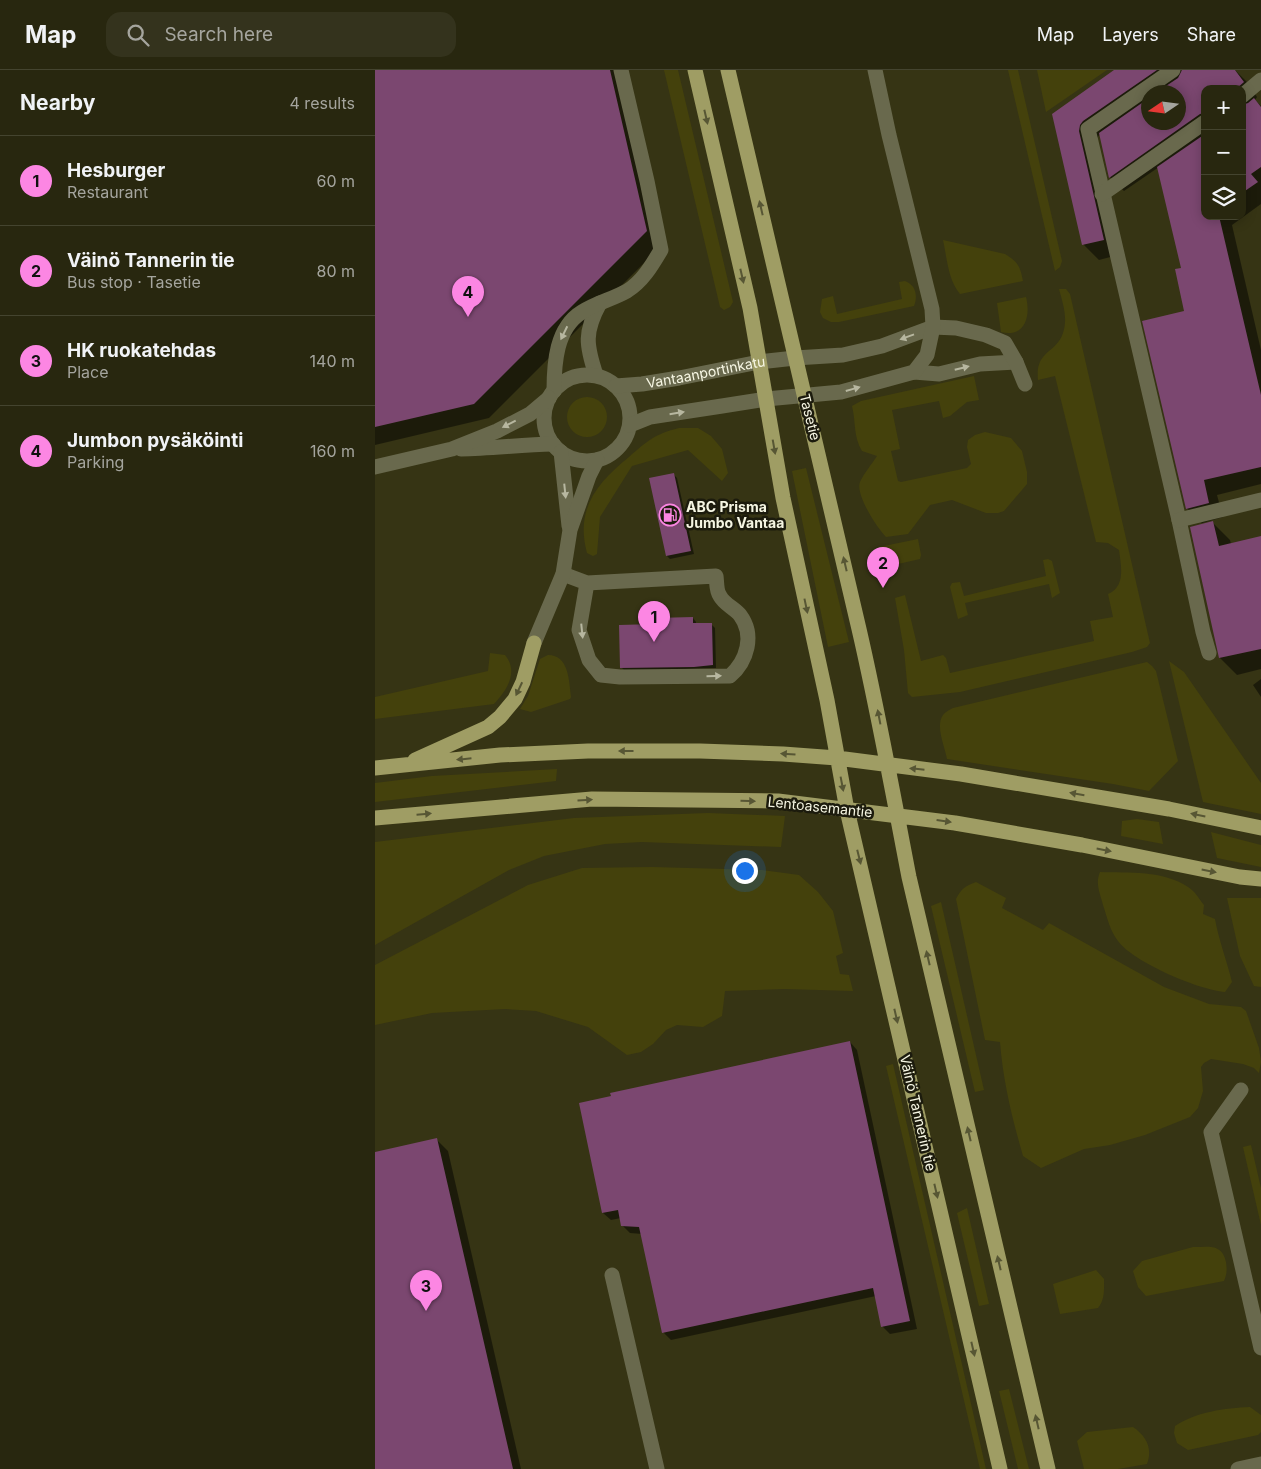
<!DOCTYPE html>
<meta charset="utf-8">
<style>
:root{--surface:#28270f;--page:#34331d;--text:#f1f3f6;--muted:#a5a59e;--line:#44442f;--accent:#fc86e3}
body{margin:0;font-family:Inter,sans-serif;background:var(--page);color:var(--text)}
.controls{position:absolute;right:15px;top:15px;display:grid;overflow:hidden;border-radius:10px;box-shadow:0 2px 12px #0003}
.controls button{width:45px;height:45px;display:grid;place-items:center;padding:0;border:0;border-bottom:1px solid var(--line);background:var(--surface);color:var(--text);font:25px sans-serif}
.compass{position:absolute;left:766px;top:15px;width:45px;height:45px;border-radius:50%;background:var(--surface);box-shadow:0 2px 12px #0003;rotate:257deg}
.you{position:absolute;left:369px;top:800px;width:18px;height:18px;margin:-12px;border:4px solid #fff;border-radius:50%;background:#1a73e8;box-shadow:0 0 0 8px #1a73e833}
.badge{display:grid;place-items:center;width:32px;height:32px;border-radius:50%;background:var(--accent);color:#111;font-size:16px;font-weight:700}
.pin{position:absolute;translate:-50% -41px;filter:drop-shadow(0 1px 2px #0008)}
.pin::after{content:'';position:absolute;top:26px;width:18px;height:15px;background:inherit;clip-path:polygon(0 0,100% 0,50% 100%)}
.list{margin:0;padding:0;list-style:none}
h2{display:flex;justify-content:space-between;align-items:center;height:65px;margin:0;padding:0 20px;font-size:21px}
h2 small{font-size:16px;font-weight:400;color:var(--muted)}
.list li{display:grid;grid-template-columns:32px 1fr auto;gap:15px;align-items:center;box-sizing:border-box;height:90px;padding:0 20px;border-top:1px solid var(--line)}
.list b{display:block;font-size:19px;white-space:nowrap}
.list p{margin:0;font-size:16px;white-space:nowrap;color:var(--muted)}
.list em{font-size:16px;font-style:normal;color:var(--muted)}
.icon{flex:none;width:28px;height:28px;fill:none;stroke:currentColor;stroke-width:2;stroke-linecap:round;stroke-linejoin:round}
.map{position:relative;flex:none;width:886px;height:1399px;overflow:hidden}
header{display:flex;align-items:center;gap:30px;box-sizing:border-box;height:70px;padding:0 25px;background:var(--surface);border-bottom:1px solid var(--line)}
header strong{font-size:24px}
nav{display:flex;gap:28px;margin-inline-start:auto;font-size:18px}
.search{width:350px;height:45px;background:var(--page);display:flex;align-items:center;gap:12px;box-sizing:border-box;padding:0 18px;border-radius:15px;color:var(--muted);font-size:19px}
main{display:flex}
aside{flex:1;background:var(--surface)}
.map>svg:first-child{display:block}
</style>
<header>
<strong>Map</strong>
<div class="search"><svg class="icon" aria-label="search" viewBox="0 0 24 24"><circle cx="10" cy="10" r="6"/><path d="M15 15l6 6"/></svg>Search here</div>
<nav><a>Map</a><a>Layers</a><a>Share</a></nav>
</header>
<main>
<aside>
<h2>Nearby<small>4 results</small></h2>
<ul class="list">
<li><span class="badge">1</span><div><b>Hesburger</b><p>Restaurant</p></div><em>60 m</em></li>
<li><span class="badge">2</span><div><b>Väinö Tannerin tie</b><p>Bus stop · Tasetie</p></div><em>80 m</em></li>
<li><span class="badge">3</span><div><b>HK ruokatehdas</b><p>Place</p></div><em>140 m</em></li>
<li><span class="badge">4</span><div><b>Jumbon pysäköinti</b><p>Parking</p></div><em>160 m</em></li>
</ul>
</aside>
<div class="map">
<svg width="886" height="1399" viewBox="0 0 886 1399">
<rect width="100%" height="100%" fill="#363414"/>
<path fill="#44410c" d="M 289,0 L 303,0 L 358,232 L 355,237 L 349,240 L 345,237 Z
M 633,0 L 643,0 L 687,191 L 685,197 L 680,201 Z
M 662,0 L 732,0 L 671,42 Z
M 568,170 L 630,184 C 643,192 645,196 648,211 L 585,224 C 573,210 572,188 568,170 Z
M 530,211 C 541,215 543,226 539,236 L 464,252 L 456,252 L 448,248 L 445,242 L 447,229 L 458,226 L 462,244 L 527,229 L 524,212 Z
M 684,219 L 691,219 L 695,224 L 775,573 L 772,577 L 757,582 L 585,622 L 537,627 L 533,623 L 529,580 L 520,528 L 530,525 L 546,591 L 568,585 L 571,588 L 575,603 L 719,571 L 715,551 L 738,547 L 733,524 C 751,516 746,496 744,480 L 733,473 L 721,472 L 680,306 L 663,310 C 660,280 681,284 688,263 C 693,248 688,234 684,219 Z
M 651,227 C 656,246 650,268 626,262 L 622,233 Z
M 599,306 L 604,330 L 592,332 L 575,346 L 568,348 L 564,331 L 517,340 L 525,379 L 516,381 L 523,411 L 526,412 L 592,398 L 596,394 L 592,377 L 593,370 L 600,365 L 610,362 L 636,368 L 647,381 L 652,402 L 652,414 L 629,441 L 623,443 L 611,443 L 577,430 L 555,435 L 533,464 L 511,467 C 502,458 480,424 485,412 C 489,403 497,394 502,386 L 487,381 C 478,366 481,351 477,336 L 486,331 Z
M192 347a20 20 0 1 1 40 0a20 20 0 1 1-40 0Z
M 304,358 L 323,358 L 336,366 L 347,379 L 353,403 L 347,411 L 313,380 L 257,396 L 225,447 L 222,484 L 218,486 L 212,483 C 200,439 222,413 254,387 C 272,371 280,364 304,358 Z
M 431,398 L 474,572 L 453,577 L 417,401 Z
M 543,469 L 546,485 L 545,489 L 523,494 L 516,498 L 511,497 L 504,477 Z
M 673,489 L 677,491 L 685,523 L 677,528 L 674,514 L 590,533 L 593,545 L 583,549 L 575,517 L 577,513 L 585,512 L 589,526 L 671,506 L 668,490 Z
M 115,583 L 130,585 C 144,602 132,620 119,634 L 0,649 L 0,627 L 113,601 Z
M 173,585 C 194,585 194,611 196,627 L 195,629 L 156,642 L 145,639 L 153,626 L 165,589 Z
M 794,591 L 809,602 L 886,713 L 886,744 L 828,732 Z
M 772,592 L 777,596 L 781,601 L 803,691 L 774,721 L 738,714 L 572,689 C 570,677 560,656 568,645 C 570,642 574,640 578,638 Z
M 182,699 L 181,711 L 0,732 L 0,713 L 57,706 Z
M 333,743 L 410,746 L 406,777 L 267,772 L 230,774 L 169,786 L 134,800 L 0,875 L 0,772 L 199,748 Z
M 762,749 L 784,752 L 788,774 L 746,766 L 747,751 Z
M 836,762 L 886,775 L 886,797 L 842,788 Z
M 277,797 L 387,800 L 424,805 L 443,822 L 458,841 L 468,883 L 461,886 L 465,904 L 474,905 L 478,921 L 410,919 L 350,921 L 347,946 L 328,957 L 302,955 L 291,960 L 278,974 L 266,982 L 252,985 L 213,957 L 161,941 L 130,939 L 57,943 L 0,955 L 0,895 L 153,815 L 207,798 Z
M 725,802 C 754,803 788,800 813,817 C 820,821 824,829 829,835 L 828,844 L 840,849 C 844,871 852,891 857,912 L 850,922 C 824,920 758,892 743,871 C 735,861 732,847 728,835 C 725,823 720,814 725,802 Z
M 601,812 L 631,828 L 627,838 L 668,860 L 674,853 L 789,917 L 834,934 L 866,937 L 871,941 L 884,978 L 886,992 L 884,1003 L 879,998 L 868,994 L 836,989 L 829,993 L 826,997 L 828,1021 L 823,1038 L 815,1047 L 770,1065 L 735,1075 L 709,1079 L 666,1098 L 648,1086 C 637,1048 628,1011 625,972 L 610,970 L 581,829 C 586,819 590,816 601,812 Z
M 852,828 L 886,828 L 886,917 L 879,916 L 865,886 Z
M 566,832 L 609,1020 L 600,1022 L 556,836 Z
M 518,994 L 611,1399 L 605,1399 L 511,996 Z
M 876,1075 L 886,1118 L 886,1155 L 868,1077 Z
M 592,1138 L 614,1234 L 604,1236 L 582,1143 Z
M 818,1177 C 833,1177 847,1173 851,1192 C 852,1200 852,1204 849,1211 L 771,1226 L 763,1217 L 758,1201 L 767,1191 Z
M 721,1200 L 729,1209 C 729,1219 730,1230 723,1238 L 685,1244 L 678,1214 Z
M 634,1319 L 654,1399 L 643,1399 L 624,1321 Z
M 875,1337 L 886,1345 L 886,1362 L 883,1365 L 813,1380 L 802,1373 L 799,1363 L 800,1356 C 821,1342 850,1338 875,1337 Z
M 758,1357 C 771,1366 778,1378 772,1394 L 743,1399 L 709,1399 L 702,1371 L 712,1362 Z"/>
<path fill="#0007" fill-rule="evenodd" d="M 0,0 L 246,0 L 286,176 L 114,348 L 0,375 Z
M 741,0 L 806,0 L 807,2 L 809,0 L 860,0 L 871,11 L 882,27 L 880,30 L 886,36 L 886,134 L 857,155 L 886,280 L 886,414 L 842,425 L 848,447 L 827,453 L 812,438 L 811,242 L 807,199 L 784,97 L 749,121 L 735,107 L 725,64 L 719,72 L 743,185 L 724,190 L 709,175 L 678,45 ZM 830,19 L 867,19 L 867,146 L 830,146 ZM 774,22 L 804,22 L 804,52 L 774,52 Z
M 298,404 L 302,408 L 319,484 L 295,489 L 292,486 Z
M 838,453 L 855,470 L 856,474 L 886,467 L 886,599 L 862,605 L 845,588 Z
M 318,548 L 321,552 L 321,554 L 336,554 L 340,558 L 341,598 L 250,601 L 246,597 L 281,556 Z
M 886,609 L 886,627 L 878,615 Z
M 475,972 L 482,980 L 542,1259 L 515,1264 L 508,1257 L 501,1226 L 296,1270 L 289,1263 L 267,1164 L 255,1163 L 248,1156 L 246,1148 L 236,1150 L 228,1143 L 205,1034 Z
M 62,1070 L 73,1081 L 146,1399 L 0,1399 L 0,1084 Z"/>
<path fill="#7b4770" d="M 0,0 L 235,0 L 272,161 L 99,334 L 0,357 Z
M 739,0 L 782,0 L 708,51 L 705,55 L 704,61 L 729,170 L 707,175 L 677,44 Z
M 807,0 L 860,0 L 869,12 L 861,19 L 830,19 L 830,43 L 825,44 L 734,108 L 724,63 L 774,28 L 774,52 L 804,52 L 804,22 L 782,22 L 803,8 Z
M 879,28 L 886,37 L 886,97 L 876,104 L 883,112 L 867,123 L 867,35 L 873,33 Z
M 830,64 L 830,146 L 844,146 L 886,325 L 886,397 L 829,410 L 834,433 L 811,439 L 767,251 L 809,241 L 800,199 L 806,198 L 782,97 Z
M 299,403 L 316,481 L 291,486 L 274,408 Z
M 838,451 L 844,476 L 886,466 L 886,579 L 844,588 L 815,457 Z
M 318,547 L 318,553 L 337,553 L 338,595 L 319,597 L 245,598 L 244,555 L 280,554 L 280,548 Z
M 475,971 L 535,1251 L 506,1257 L 498,1218 L 287,1263 L 264,1157 L 246,1156 L 243,1140 L 227,1143 L 204,1033 L 236,1026 L 235,1023 Z
M 62,1068 L 138,1399 L 0,1399 L 0,1082 Z"/>
<g fill="none" stroke-linecap="round" stroke-linejoin="round">
<g stroke="#69694d" stroke-width="15">
<path d="M 798,0 L 713,59 L 804,450 L 828,562 L 834,583"/>
<path d="M 867,26 L 886,10"/>
<path d="M 727,124 L 830,52"/>
<path d="M 539,302 L 564,304 L 605,294 L 641,292"/>
<path d="M 221,305 C 211,275 209,262 225,233"/>
<circle cx="212" cy="348" r="43"/>
<path id="s1" d="M 241,316 L 267,314 L 304,308 L 384,292 L 420,288 L 468,285 L 507,276 L 558,257 L 581,258 L 611,265 L 630,273 L 641,292 L 650,314"/>
<path d="M 179,321 C 179,293 181,258 207,242 C 221,233 238,229 252,221 C 268,211 277,195 286,180 L 272,111 L 246,0"/>
<path d="M 255,355 L 275,347 L 347,336 L 391,329 L 466,322 L 539,302 L 552,285 L 558,257 L 557,239 L 514,65 L 500,0"/>
<path d="M 86,379 C 117,378 147,375 178,374"/>
<path d="M 186,382 L 194,456"/>
<path d="M 0,397 L 77,379 L 122,361 L 155,344 L 174,328"/>
<path d="M 804,450 L 886,430"/>
<path d="M 188,504 L 212,513 L 341,506 C 342,512 341,521 345,526 C 349,534 359,538 365,545 C 380,565 372,591 355,606 L 245,607 L 226,605 L 214,590 L 204,560 L 212,513"/>
<path d="M 159,573 L 188,504 L 195,460 L 214,406 L 222,390"/>
<path d="M 866,1020 L 836,1062 L 886,1278"/>
<path d="M 237,1205 L 282,1399"/>
<path d="M 863,1399 L 886,1394"/>
</g>
<path stroke="#9f9d64" stroke-width="15" d="M 320,0 L 375,238 L 408,428 L 452,630 L 472,740 L 625,1399
M 353,0 L 484,559 C 503,641 518,724 534,807 L 673,1399
M 40,690 L 113,657 L 125,647 L 140,629 L 148,612 L 159,573
M 0,698 L 125,685 L 213,681 L 325,681 L 408,684 L 462,688 L 586,704 L 794,739 L 886,758
M 0,748 L 217,729 L 403,731 L 580,753 L 707,775 L 865,807 L 886,809"/>
</g>
<defs><path id="oneway-solid" d="M-6-.8H1V-3.2L6.5 0L1 3.2V.8H-6Z" transform="scale(1.25)"/></defs>
<g fill="#575634">
<use href="#oneway-solid" transform="translate(331 47) rotate(77)"/>
<use href="#oneway-solid" transform="translate(386 138) rotate(-103)"/>
<use href="#oneway-solid" transform="translate(367 206) rotate(77)"/>
<use href="#oneway-solid" transform="translate(399 377) rotate(80)"/>
<use href="#oneway-solid" transform="translate(470 494) rotate(-103)"/>
<use href="#oneway-solid" transform="translate(431 536) rotate(78)"/>
<use href="#oneway-solid" transform="translate(144 619) rotate(115)"/>
<use href="#oneway-solid" transform="translate(504 647) rotate(-101)"/>
<use href="#oneway-solid" transform="translate(251 681) rotate(180)"/>
<use href="#oneway-solid" transform="translate(413 684) rotate(-176)"/>
<use href="#oneway-solid" transform="translate(89 689) rotate(174)"/>
<use href="#oneway-solid" transform="translate(542 699) rotate(-174)"/>
<use href="#oneway-solid" transform="translate(467 714) rotate(79)"/>
<use href="#oneway-solid" transform="translate(702 724) rotate(-170)"/>
<use href="#oneway-solid" transform="translate(210 730) rotate(-4)"/>
<use href="#oneway-solid" transform="translate(373 731) rotate(1)"/>
<use href="#oneway-solid" transform="translate(49 744) rotate(-5)"/>
<use href="#oneway-solid" transform="translate(823 745) rotate(-168)"/>
<use href="#oneway-solid" transform="translate(569 751) rotate(8)"/>
<use href="#oneway-solid" transform="translate(729 780) rotate(11)"/>
<use href="#oneway-solid" transform="translate(484 787) rotate(76)"/>
<use href="#oneway-solid" transform="translate(834 801) rotate(11)"/>
<use href="#oneway-solid" transform="translate(553 888) rotate(-103)"/>
<use href="#oneway-solid" transform="translate(521 946) rotate(77)"/>
<use href="#oneway-solid" transform="translate(594 1064) rotate(-103)"/>
<use href="#oneway-solid" transform="translate(561 1121) rotate(77)"/>
<use href="#oneway-solid" transform="translate(624 1193) rotate(-103)"/>
<use href="#oneway-solid" transform="translate(598 1279) rotate(77)"/>
<use href="#oneway-solid" transform="translate(662 1352) rotate(-103)"/>
</g>
<g fill="#b7b7a0">
<use href="#oneway-solid" transform="translate(189 263) rotate(116)"/>
<use href="#oneway-solid" transform="translate(532 267) rotate(160)"/>
<use href="#oneway-solid" transform="translate(587 298) rotate(-14)"/>
<use href="#oneway-solid" transform="translate(478 319) rotate(-16)"/>
<use href="#oneway-solid" transform="translate(302 343) rotate(-9)"/>
<use href="#oneway-solid" transform="translate(134 354) rotate(153)"/>
<use href="#oneway-solid" transform="translate(190 421) rotate(84)"/>
<use href="#oneway-solid" transform="translate(207 561) rotate(84)"/>
<use href="#oneway-solid" transform="translate(339 606) rotate(-2)"/>
</g>
<defs>
<g id="fuel-ring" transform="scale(1.125)"><circle r="9.5" fill="#1c1b0d" stroke="#fc86e3" stroke-width="1.5"/><path d="M-5.5-6h7V0h2V4h1.3V-2.5L3-4.5l.8-.8L6-3V5H2.5V1h-1V6h-7ZM-4.2-4.7v3.2H.2V-4.7Z" fill="#fc86e3"/></g>
</defs>
<g fill-rule="evenodd">
<use href="#fuel-ring" x="295" y="445"/>
</g>
<g text-anchor="middle" stroke-width="5" stroke-linejoin="round" paint-order="stroke">
<g font-size="14" fill="#f6f6e3" stroke="#1c1b0d">
<text dy="5" stroke="none"><textPath href="#s1" startOffset="91">Vantaanportinkatu</textPath></text>
<text transform="translate(435 347) rotate(76)" y="5">Tasetie</text>
<text transform="translate(445 737) rotate(6)" y="5">Lentoasemantie</text>
<text transform="translate(543 1043) rotate(77)" y="5">Väinö Tannerin tie</text>
</g>
<g font-size="14" font-weight="bold" fill="#f6f6e3" stroke="#1c1b0d" text-anchor="start">
<text x="311" y="442">ABC Prisma<tspan x="311" dy="16">Jumbo Vantaa</tspan></text>
</g>
</g>
</svg>
<div class="controls">
<button>+</button>
<button>−</button>
<button><svg class="icon" aria-label="layers" viewBox="0 0 24 24"><path d="M12 4l9 5-9 5-9-5zM3 14l9 5 9-5"/></svg></button>
</div>
<svg class="compass" viewBox="-18 -18 36 36"><path d="M0-13l5 13h-10z" fill="#e53935"/><path d="M0 13l5-13h-10z" fill="#a5a59e"/></svg>
<div class="you"></div>
<div class="pin badge" style="left:279px;top:572px">1</div>
<div class="pin badge" style="left:508px;top:518px">2</div>
<div class="pin badge" style="left:51px;top:1241px">3</div>
<div class="pin badge" style="left:93px;top:247px">4</div>
</div>
</main>
